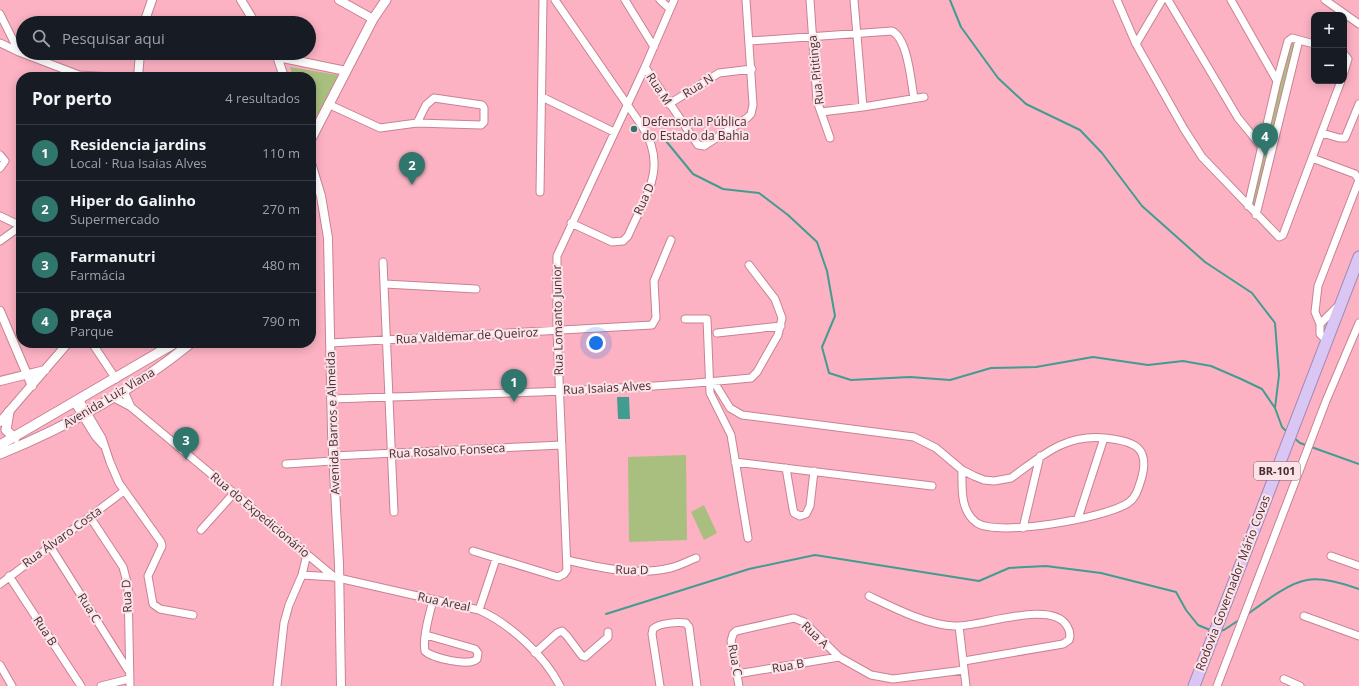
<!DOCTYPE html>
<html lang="pt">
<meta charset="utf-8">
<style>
:root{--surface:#171b24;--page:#242831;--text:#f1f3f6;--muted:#9ea1a6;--line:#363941;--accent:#30766d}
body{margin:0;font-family:"Open Sans",sans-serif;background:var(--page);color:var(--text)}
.controls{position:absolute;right:12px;top:12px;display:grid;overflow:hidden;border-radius:8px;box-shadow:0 2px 10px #0003}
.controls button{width:36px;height:36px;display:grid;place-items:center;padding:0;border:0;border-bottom:1px solid var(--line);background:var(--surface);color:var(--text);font:20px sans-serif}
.you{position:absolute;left:596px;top:343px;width:14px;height:14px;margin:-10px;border:3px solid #fff;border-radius:50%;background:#1a73e8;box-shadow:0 0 0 6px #1a73e833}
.badge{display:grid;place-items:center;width:26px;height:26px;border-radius:50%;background:var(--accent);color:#fff;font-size:13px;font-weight:700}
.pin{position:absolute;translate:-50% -33px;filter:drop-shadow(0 1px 2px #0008)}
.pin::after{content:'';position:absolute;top:21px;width:14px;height:12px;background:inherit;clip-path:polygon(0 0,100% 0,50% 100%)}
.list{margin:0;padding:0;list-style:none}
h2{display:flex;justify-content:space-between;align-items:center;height:52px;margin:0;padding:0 16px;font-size:17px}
h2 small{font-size:13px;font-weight:400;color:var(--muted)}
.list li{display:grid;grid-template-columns:26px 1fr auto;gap:12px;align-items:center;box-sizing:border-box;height:56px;padding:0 16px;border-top:1px solid var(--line)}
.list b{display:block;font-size:15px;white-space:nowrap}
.list p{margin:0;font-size:13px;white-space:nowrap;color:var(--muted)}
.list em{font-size:13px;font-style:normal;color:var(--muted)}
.icon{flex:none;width:22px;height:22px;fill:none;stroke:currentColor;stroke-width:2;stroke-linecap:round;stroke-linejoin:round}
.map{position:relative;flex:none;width:1359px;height:686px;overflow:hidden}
.search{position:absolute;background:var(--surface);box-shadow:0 2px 10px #0003;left:16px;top:16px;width:300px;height:44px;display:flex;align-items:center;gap:10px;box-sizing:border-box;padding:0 14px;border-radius:22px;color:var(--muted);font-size:15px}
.panel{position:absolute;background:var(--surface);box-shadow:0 2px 10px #0003;left:16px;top:72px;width:300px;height:276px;border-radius:16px}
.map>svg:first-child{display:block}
</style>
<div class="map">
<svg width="1359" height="686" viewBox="0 0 1359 686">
<rect width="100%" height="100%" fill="#fcb2c3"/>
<path fill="#a9bf7f" d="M 1298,40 L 1256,214 L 1249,206 L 1289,42 Z
M 290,67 L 338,75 L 311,129 L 311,77 L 293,77 Z
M 686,455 L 687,540 L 629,542 L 628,457 Z
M 704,505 L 717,533 L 704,540 L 691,512 Z"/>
<path fill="#439c90" d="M 617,397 L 629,397 L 630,419 L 618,419 Z"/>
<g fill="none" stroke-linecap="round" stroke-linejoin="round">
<path stroke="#439c90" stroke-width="2" d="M 950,0 L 961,27 L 998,78 L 1026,104 L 1080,130 L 1102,153 L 1142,206 L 1205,262 L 1252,293 L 1275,323 L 1279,375 L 1275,408 L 1282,427 L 1288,433
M 666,141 L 693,174 L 723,189 L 759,193 L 788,215 L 817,242 L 827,271 L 835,316 L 822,347 L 829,373 L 851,380 L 910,377 L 950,380 L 991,368 L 1036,367 L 1093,357 L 1148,365 L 1183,361 L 1211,366 L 1241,379 L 1262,389 L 1275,408
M 1293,437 L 1300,443 L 1359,464
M 606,614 L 749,569 L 815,555 L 979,581 L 1009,568 L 1046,566 L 1101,573 L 1176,592 L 1186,610 L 1198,625 L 1210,630
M 1248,614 C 1263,603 1288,583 1307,580 C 1323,577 1344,584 1359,589
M 1219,631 L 1224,630 L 1239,620"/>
<g stroke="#c88293" stroke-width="9">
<path id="minor" d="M 555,0 L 642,126 C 669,168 645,196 628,236 L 623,241 L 612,242 L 571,223
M 625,0 L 654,47
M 660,0 L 670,9
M 810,0 L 817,101 L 830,138
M 854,0 L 863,107
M 1117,0 L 1136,44 L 1184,129 L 1202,157 L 1279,237 L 1283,235 L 1341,81
M 1168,0 L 1238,118 L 1261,146
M 1231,0 L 1277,81
M 1325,0 L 1359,24
M 0,14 L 19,52 L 79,75 L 112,77
M 750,41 L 892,31 C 908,39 911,82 914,98
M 0,43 L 19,52
M 1136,44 L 1162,0
M 1344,54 L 1348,59 L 1344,72
M 645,67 L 698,145 L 704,146 L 747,118 L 751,114 L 753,105 L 746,0
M 542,97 L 614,132
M 328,104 L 380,128 L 417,123 L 481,125 L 484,122 L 484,108 L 482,105 L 434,98 L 426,105 L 417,123
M 669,104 L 719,73 L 752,69
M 821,112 L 863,107 L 924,97
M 1322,133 L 1339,138 L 1345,138 L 1359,104
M 0,155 L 5,161 L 0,168
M 1312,158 L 1355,174 L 1359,180 L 1318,286 L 1315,312 L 1320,324
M 540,192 L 543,0
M 1248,206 L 1277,81 L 1288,41 L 1292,38 L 1314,44
M 1256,215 L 1299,40
M 0,216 L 21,226 L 0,241
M 383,262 L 394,512
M 385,284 L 476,289
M 685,319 L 707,319 L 710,393 L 731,435 L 748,538
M 717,333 L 781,326
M 1327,341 L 1320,334 L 1320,324 L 1339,305
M 92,343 L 116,379
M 330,343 L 652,325 L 656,318 L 654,281 L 671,240
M 714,382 L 730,408 L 742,415 L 914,437 L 936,448 L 962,470 L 974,476 L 984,480 L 994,481 L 1011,478 C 1042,456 1064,434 1105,438 C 1134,441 1151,447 1141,480 C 1138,489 1136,498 1128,503 C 1106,518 999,537 977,523 C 960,511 962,488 962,470
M 124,391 L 131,407
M 114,398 L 131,407 L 333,576
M 79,399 L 102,438 L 110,462 L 119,483 L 161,542 L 162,546 L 148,576 L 153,604 L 160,609 L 193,615
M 331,399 C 471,394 612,392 751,378 L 757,372 L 778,335 L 782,318 L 775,299 L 749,265
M 74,402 L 95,436 L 103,445
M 333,456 L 562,445
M 735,462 L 932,486
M 286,464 L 333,461
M 786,468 L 793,509 L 794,513 L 800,516 L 806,514 L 810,506 L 814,471
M 90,517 L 123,567 L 128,586 L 130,686
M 1078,518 L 1104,438
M 1023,528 L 1040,456
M 201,530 L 234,493
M 50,546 L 128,670
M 473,551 L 558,577 L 564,574 L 567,570 L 557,331 L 557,256 L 645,67 L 674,0
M 1331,556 L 1359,566
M 567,560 C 601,568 636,576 670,568 C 679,566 688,561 696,558
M 302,575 L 334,577 L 479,610 C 510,624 544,655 560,686
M 9,576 L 81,686
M 0,584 L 124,491
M 869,596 C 894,608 927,625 955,626 C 980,627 1052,599 1067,626 C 1070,631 1071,635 1069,640 L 1063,644 L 964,661
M 479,610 L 496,559
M 1304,616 L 1359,636
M 959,626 L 966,686
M 426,635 L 475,649 L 478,653 L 477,659 C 470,667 432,658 425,651 C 422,638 430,613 433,600
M 535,653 L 557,633 L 562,631 L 567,636 L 582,656 L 585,657 L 608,637 L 608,632
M 0,665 L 12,686
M 737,674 L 839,657
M 1284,679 L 1300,686
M 101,686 L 129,679
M 277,686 L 284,623 L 289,605 L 302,575 L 307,554
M 660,686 L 652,634 L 653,629 C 659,623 677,622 686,623 L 689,627 L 697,686
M 739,686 L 731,641 L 733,634 L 736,631 L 794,618 L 804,622 L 839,657 L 871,675 L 893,679 L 964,670
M 1217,686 L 1326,401 L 1359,323"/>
</g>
<g stroke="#c88293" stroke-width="10">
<path id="tertiary" d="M 241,0 L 255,23
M 339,0 L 373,19
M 144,23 L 152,0
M 276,53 L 284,77
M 278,57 L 346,71
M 138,77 L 140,53
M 311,163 L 321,196 L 328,238 L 332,433 L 339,564 L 341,686
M 0,311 L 32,386
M 0,381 L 45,370
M 0,422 L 68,343"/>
</g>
<g stroke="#c88293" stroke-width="11">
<path id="secondary" d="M 311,139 L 373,19 L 386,0
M 9,412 L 6,430 L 15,438
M 0,445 L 175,343
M 0,454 C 69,426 133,390 191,343"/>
</g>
<g stroke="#a187b0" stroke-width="13">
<path id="trunk" d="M 1194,686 L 1359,257"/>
</g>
<use href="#minor" stroke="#fff" stroke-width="7"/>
<use href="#tertiary" stroke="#fff" stroke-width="8"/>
<use href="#secondary" stroke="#fff" stroke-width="9"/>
<use href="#trunk" stroke="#dac6f4" stroke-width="11"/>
</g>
<circle fill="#30766d" stroke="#fbe3e8" stroke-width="1.5" cx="634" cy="129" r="4"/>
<g text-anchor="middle" stroke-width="4" stroke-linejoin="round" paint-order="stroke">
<rect fill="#fbe3e8" stroke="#80646b" stroke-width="1" x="1254" y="462" width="46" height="18" rx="3"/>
<g font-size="11" font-weight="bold" fill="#4b2e35">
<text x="1277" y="475">BR-101</text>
</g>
<g font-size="12" fill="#4b2e35" stroke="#fbe3e8">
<text transform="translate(816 70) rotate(-96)" y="4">Rua Pititinga</text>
<text transform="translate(698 86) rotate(-32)" y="4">Rua N</text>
<text transform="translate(659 89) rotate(56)" y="4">Rua M</text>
<text transform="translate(644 199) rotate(-66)" y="4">Rua D</text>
<text transform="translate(558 320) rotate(-91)" y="4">Rua Lomanto Junior</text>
<text transform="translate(467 336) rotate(-3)" y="4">Rua Valdemar de Queiroz</text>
<text transform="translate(607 388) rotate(-3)" y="4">Rua Isaias Alves</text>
<text transform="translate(109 398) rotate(-31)" y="4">Avenida Luiz Viana</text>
<text transform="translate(333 423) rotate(-92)" y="4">Avenida Barros e Almeida</text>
<text transform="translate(447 451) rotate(-3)" y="4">Rua Rosalvo Fonseca</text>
<text transform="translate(260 515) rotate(40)" y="4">Rua do Expedicionário</text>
<text transform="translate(62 537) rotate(-36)" y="4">Rua Álvaro Costa</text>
<text transform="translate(632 570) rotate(1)" y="4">Rua D</text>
<text transform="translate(1233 583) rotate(-69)" y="4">Rodovia Governador Mário Covas</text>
<text transform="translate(127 596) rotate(-93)" y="4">Rua D</text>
<text transform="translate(444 602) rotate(12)" y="4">Rua Areal</text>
<text transform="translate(89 608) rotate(58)" y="4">Rua C</text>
<text transform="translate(45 631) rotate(57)" y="4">Rua B</text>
<text transform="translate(815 635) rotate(44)" y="4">Rua A</text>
<text transform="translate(735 660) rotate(80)" y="4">Rua C</text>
<text transform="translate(788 666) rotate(-10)" y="4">Rua B</text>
</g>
<g font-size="12" fill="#4b2e35" stroke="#fbe3e8" text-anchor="start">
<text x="642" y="126">Defensoria Pública<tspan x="642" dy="14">do Estado da Bahia</tspan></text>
</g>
</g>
</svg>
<div class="controls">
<button>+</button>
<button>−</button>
</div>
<div class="you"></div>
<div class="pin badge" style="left:514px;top:402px">1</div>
<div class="pin badge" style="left:412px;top:185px">2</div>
<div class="pin badge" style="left:186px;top:460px">3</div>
<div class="pin badge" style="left:1265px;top:156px">4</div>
<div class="search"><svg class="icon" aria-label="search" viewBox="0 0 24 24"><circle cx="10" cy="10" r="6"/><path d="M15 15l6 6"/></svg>Pesquisar aqui</div>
<section class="panel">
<h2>Por perto<small>4 resultados</small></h2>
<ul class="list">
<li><span class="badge">1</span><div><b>Residencia jardins</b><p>Local · Rua Isaias Alves</p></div><em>110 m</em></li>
<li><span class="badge">2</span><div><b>Hiper do Galinho</b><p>Supermercado</p></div><em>270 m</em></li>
<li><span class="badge">3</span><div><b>Farmanutri</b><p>Farmácia</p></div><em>480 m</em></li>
<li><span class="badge">4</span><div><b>praça</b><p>Parque</p></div><em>790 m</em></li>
</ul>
</section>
</div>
